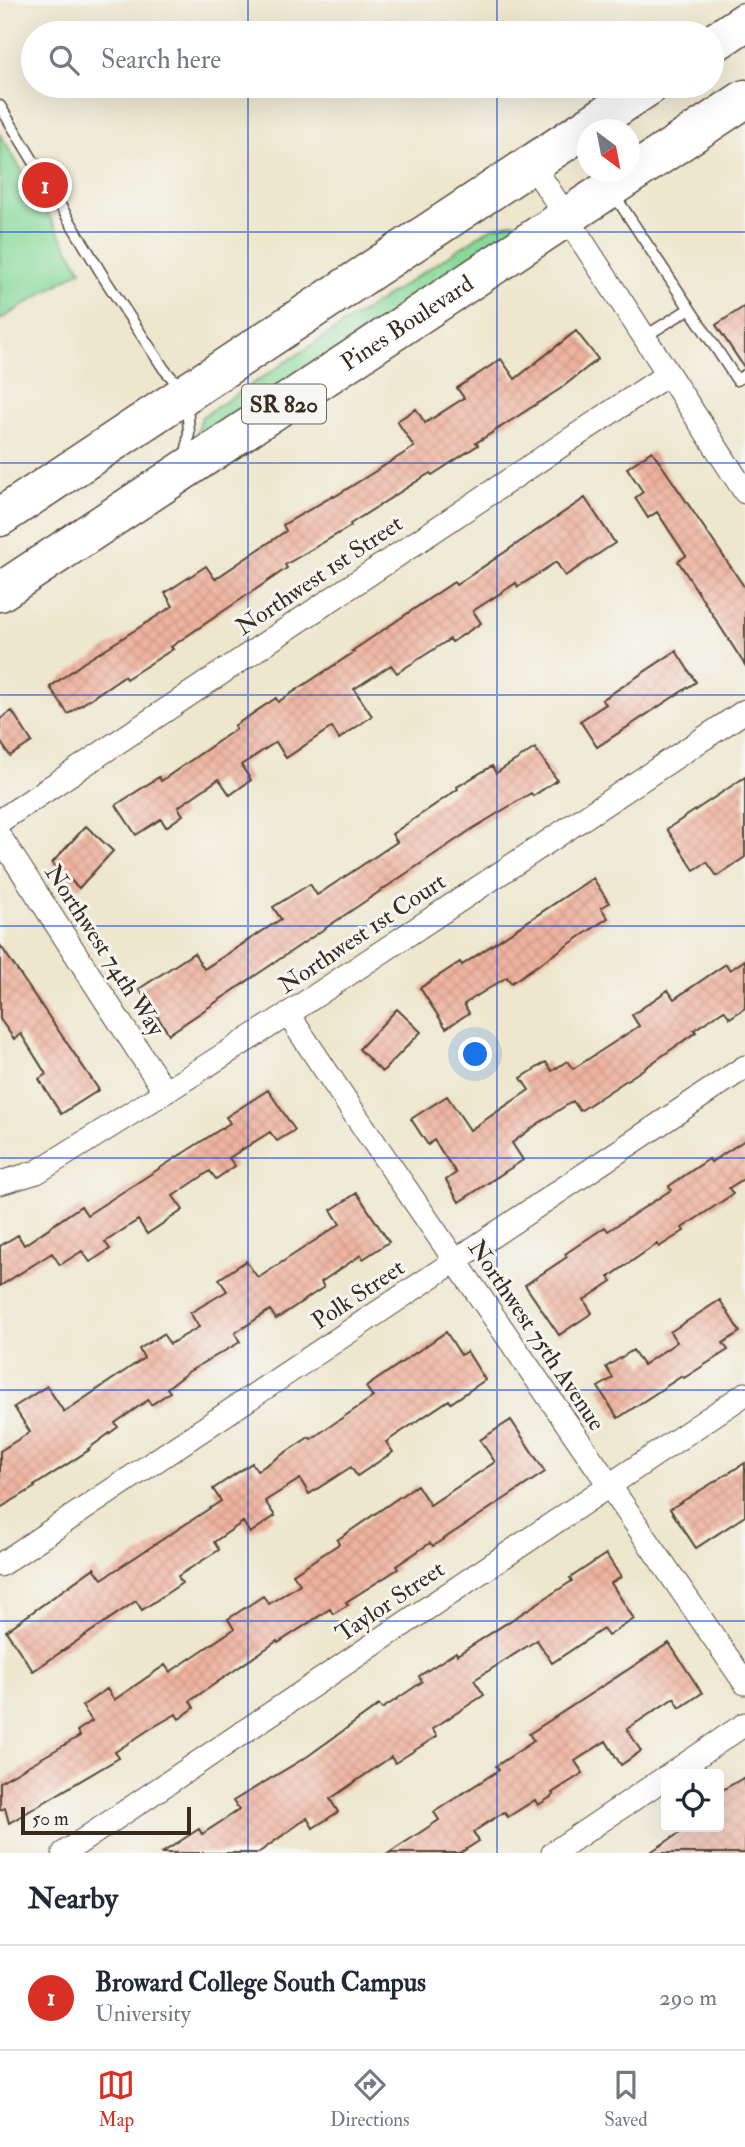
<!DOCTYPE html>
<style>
:root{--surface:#fff;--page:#f6f6f7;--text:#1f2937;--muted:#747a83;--line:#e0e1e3;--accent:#d93025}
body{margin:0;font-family:"IM FELL Double Pica",serif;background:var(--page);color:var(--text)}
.controls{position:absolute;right:21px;bottom:21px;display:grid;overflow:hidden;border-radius:7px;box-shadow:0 7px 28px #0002}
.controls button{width:63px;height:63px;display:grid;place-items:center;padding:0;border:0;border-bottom:2px solid var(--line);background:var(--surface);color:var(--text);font:35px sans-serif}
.compass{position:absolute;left:577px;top:119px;width:63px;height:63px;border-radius:50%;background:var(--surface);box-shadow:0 7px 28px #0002;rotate:148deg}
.scale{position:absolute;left:21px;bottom:18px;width:170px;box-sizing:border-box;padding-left:7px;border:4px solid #3b2a1e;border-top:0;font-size:19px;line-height:24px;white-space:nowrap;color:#3b2a1e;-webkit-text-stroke:5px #f6f6f2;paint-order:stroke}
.you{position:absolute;left:476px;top:1055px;width:24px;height:24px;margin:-18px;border:5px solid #fff;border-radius:50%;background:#1a73e8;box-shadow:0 0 0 10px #1a73e833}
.badge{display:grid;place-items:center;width:46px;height:46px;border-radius:50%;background:var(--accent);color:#fff;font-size:23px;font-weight:700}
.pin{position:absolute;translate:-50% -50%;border:4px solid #fff;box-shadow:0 2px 7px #0006}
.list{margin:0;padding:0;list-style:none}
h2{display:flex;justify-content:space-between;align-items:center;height:91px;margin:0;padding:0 28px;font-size:30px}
h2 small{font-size:23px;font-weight:400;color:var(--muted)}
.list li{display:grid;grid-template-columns:46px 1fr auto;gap:21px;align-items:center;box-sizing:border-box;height:105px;padding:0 28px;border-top:2px solid var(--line)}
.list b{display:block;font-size:26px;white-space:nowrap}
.list p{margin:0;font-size:23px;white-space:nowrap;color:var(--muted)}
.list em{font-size:23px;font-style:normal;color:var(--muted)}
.icon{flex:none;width:38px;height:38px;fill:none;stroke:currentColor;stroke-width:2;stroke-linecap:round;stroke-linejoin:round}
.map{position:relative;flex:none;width:745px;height:1853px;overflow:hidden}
.search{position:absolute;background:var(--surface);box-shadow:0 7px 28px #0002;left:21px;right:21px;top:21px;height:77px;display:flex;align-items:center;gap:18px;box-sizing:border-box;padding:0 24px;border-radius:38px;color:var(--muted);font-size:26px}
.sheet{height:196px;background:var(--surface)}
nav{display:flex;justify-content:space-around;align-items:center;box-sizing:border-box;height:98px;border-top:2px solid var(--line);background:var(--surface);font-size:19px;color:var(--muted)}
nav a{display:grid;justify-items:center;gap:4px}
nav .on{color:var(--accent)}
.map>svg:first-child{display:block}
</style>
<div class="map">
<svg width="745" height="1853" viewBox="0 0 745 1853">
<defs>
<pattern id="building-cross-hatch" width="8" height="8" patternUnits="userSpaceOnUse" patternTransform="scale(1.75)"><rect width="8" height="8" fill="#efb39f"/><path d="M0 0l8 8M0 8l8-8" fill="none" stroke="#ce9a88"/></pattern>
</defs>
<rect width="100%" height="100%" fill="#f6f6f2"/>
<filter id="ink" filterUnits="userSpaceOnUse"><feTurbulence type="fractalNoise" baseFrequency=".0143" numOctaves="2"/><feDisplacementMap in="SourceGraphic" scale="14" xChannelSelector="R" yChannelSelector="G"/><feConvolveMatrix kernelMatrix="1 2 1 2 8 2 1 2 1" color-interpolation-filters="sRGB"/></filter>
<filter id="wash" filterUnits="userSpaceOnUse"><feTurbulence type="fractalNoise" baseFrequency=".00686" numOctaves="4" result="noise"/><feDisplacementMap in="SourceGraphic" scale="28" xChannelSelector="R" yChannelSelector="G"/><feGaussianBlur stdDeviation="1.57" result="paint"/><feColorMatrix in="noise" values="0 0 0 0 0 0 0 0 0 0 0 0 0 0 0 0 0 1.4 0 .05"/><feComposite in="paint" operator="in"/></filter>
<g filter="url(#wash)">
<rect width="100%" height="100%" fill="#eee7ce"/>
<path fill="#88da9a" stroke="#62825c" stroke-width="2" d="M 0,134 L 81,270 L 0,320 Z
M 514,222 L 520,231 L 193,446 L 202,417 L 491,228 Z"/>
<g id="blocks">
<path fill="url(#building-cross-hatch)" d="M 745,306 L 745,367 L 744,367 L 716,325 Z
M 576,331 L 598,359 L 560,389 L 476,443 L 478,445 L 432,475 L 430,473 L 350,524 L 351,526 L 285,565 L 287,568 L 171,647 L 173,649 L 126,679 L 124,676 L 68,714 L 50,687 L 83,663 L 173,606 L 165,593 L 206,566 L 215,579 L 286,531 L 283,525 L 333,496 L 334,497 L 414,447 L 397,421 L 416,409 L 425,423 L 464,398 L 457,388 L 501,359 L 515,379 Z
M 652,451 L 745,588 L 745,665 L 678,561 L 686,556 L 657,512 L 648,518 L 635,498 L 643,492 L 627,468 Z
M 585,498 L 615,543 L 565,576 L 556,562 L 518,587 L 516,583 L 473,611 L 481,623 L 452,642 L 450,639 L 397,673 L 391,665 L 354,689 L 372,716 L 339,739 L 332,727 L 286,758 L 276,742 L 241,765 L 251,780 L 230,795 L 219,779 L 178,807 L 183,815 L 166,827 L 161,819 L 136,835 L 116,805 L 159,777 L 161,781 L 236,729 L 234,726 L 276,698 L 278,702 L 354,652 L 352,651 L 454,582 L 456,585 Z
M 676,651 L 696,682 L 597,747 L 580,721 L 606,704 L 602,700 Z
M 12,711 L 32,742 L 10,756 L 0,741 L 0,719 Z
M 535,748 L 557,780 L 533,796 L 531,793 L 472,829 L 169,1034 L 139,989 L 194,953 L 204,969 L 281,919 L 273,907 L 310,884 L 317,895 L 397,842 L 392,834 L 458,789 L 457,787 L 492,766 L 496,773 Z
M 745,777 L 745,857 L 717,876 L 707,862 L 694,870 L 667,829 Z
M 86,826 L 113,851 L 79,888 L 52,863 Z
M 593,878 L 609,903 L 601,908 L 608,918 L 511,983 L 507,977 L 464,1004 L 469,1013 L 446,1028 L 420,988 L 460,962 L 462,965 Z
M 0,945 L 99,1090 L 61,1114 L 39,1079 L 46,1074 L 21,1034 L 14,1039 L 0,1019 Z
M 745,960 L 745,1008 L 730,1018 L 724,1010 L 694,1030 L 696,1032 L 645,1068 L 580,1111 L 573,1101 L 536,1125 L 512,1143 L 523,1160 L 459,1202 L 446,1180 L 456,1173 L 434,1140 L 428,1145 L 411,1119 L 447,1096 L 470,1130 L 529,1090 L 521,1078 L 546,1062 L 552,1071 L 567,1061 L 573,1069 L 639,1026 L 632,1015 L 668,990 L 674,999 L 726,964 L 730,970 Z
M 397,1009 L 421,1032 L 382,1072 L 359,1049 Z
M 268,1090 L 295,1130 L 277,1141 L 270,1132 L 229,1158 L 235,1166 L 216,1179 L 210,1171 L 173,1196 L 183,1210 L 147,1234 L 138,1220 L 105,1242 L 110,1249 L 90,1262 L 82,1251 L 60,1265 L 52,1253 L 0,1286 L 0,1246 L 18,1235 L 24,1245 L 81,1206 L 87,1215 L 230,1123 L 226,1117 Z
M 745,1140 L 745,1178 L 729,1188 L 733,1194 L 682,1228 L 684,1231 L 659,1247 L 657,1244 L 609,1277 L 612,1281 L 584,1300 L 592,1313 L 559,1335 L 525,1285 L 567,1257 L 565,1254 L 605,1227 L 608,1231 L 671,1190 L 669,1186 L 709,1159 L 711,1162 Z
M 357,1193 L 389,1242 L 363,1259 L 361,1255 L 321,1282 L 324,1287 L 276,1319 L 270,1310 L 235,1333 L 240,1342 L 188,1372 L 167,1388 L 170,1392 L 151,1405 L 148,1400 L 115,1423 L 118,1427 L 88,1449 L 89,1450 L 34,1486 L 35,1487 L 0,1508 L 0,1451 L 30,1432 L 14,1407 L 47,1386 L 64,1412 L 144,1358 L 139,1349 L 163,1334 L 170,1344 L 199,1327 L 190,1313 L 227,1291 L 219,1279 L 246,1261 L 258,1278 L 340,1224 L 331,1210 Z
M 720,1300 L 740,1332 L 723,1343 L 728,1350 L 684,1378 L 682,1376 L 618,1418 L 598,1387 L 613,1378 L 606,1367 L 633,1350 L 643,1365 L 677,1342 L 670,1332 Z
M 446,1332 L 461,1355 L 467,1351 L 485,1380 L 451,1403 L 449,1400 L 386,1442 L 393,1452 L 357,1476 L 351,1467 L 309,1494 L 300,1479 L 265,1501 L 275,1516 L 250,1533 L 243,1522 L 214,1542 L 219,1550 L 178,1576 L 182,1583 L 142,1610 L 136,1601 L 33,1671 L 6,1631 L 94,1568 L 102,1579 L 221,1501 L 213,1489 L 252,1463 L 257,1471 L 309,1437 L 311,1439 L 373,1397 L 366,1387 Z
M 511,1420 L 545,1472 L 433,1546 L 430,1543 L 396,1566 L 398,1569 L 346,1602 L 348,1605 L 333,1614 L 330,1609 L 278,1643 L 277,1641 L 190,1701 L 194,1708 L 179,1719 L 176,1714 L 150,1729 L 115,1752 L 119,1758 L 9,1823 L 5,1808 L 0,1810 L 0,1782 L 80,1736 L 77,1731 L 92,1721 L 82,1706 L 107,1689 L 114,1700 L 165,1665 L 170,1672 L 234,1629 L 228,1619 L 263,1596 L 269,1604 L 300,1584 L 293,1574 L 339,1544 L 337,1540 L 417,1485 L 430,1505 L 495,1462 L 480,1440 Z
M 745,1463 L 745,1516 L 696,1548 L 670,1509 Z
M 606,1554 L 621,1577 L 611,1583 L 634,1619 L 608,1636 L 603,1629 L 552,1663 L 537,1640 L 474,1680 L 484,1695 L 432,1729 L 437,1736 L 395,1763 L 391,1757 L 330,1799 L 338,1812 L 313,1828 L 307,1818 L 258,1853 L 162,1853 L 199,1829 L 202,1834 L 239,1810 L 233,1801 L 308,1756 L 379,1705 L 382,1709 L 422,1682 L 419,1676 L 456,1652 L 457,1655 L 572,1581 L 570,1578 Z
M 669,1643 L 702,1693 L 680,1708 L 674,1698 L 627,1729 L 641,1751 L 621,1765 L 606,1741 L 575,1761 L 583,1773 L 552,1793 L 554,1795 L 538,1805 L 535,1800 L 508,1817 L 504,1812 L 473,1832 L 479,1841 L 460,1853 L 389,1853 L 439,1820 L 434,1812 L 499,1770 L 496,1766 L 534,1741 L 529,1734 Z
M 745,1777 L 745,1853 L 649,1853 L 689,1827 L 719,1827 L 719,1792 Z"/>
</g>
</g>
<g filter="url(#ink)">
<use href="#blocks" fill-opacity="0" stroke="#564638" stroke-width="2"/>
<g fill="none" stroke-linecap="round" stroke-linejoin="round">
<g stroke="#564638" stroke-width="13">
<path id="service" d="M 0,106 L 106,281 L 164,369 L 182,389
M 613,193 L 737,380 L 745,375
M 644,337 L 689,309
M 186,457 L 189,433 L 187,404"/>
</g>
<g stroke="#564638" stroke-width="25">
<path id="minor" d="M 532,164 L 745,492
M 0,821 L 668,374
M 0,837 L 165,1092
M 288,1014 L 356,1116 L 745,1683
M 0,1183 L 37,1172 L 165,1092 L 288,1014 L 745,711
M 0,1565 L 745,1067
M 671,1774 L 745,1724
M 64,1853 L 745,1394
M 553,1853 L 666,1777"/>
</g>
<g stroke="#564638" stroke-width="41">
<g id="trunk">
<path d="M 712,44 L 745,22"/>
<path d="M 0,517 L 649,86"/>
<path id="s1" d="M 0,592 L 745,99"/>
</g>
</g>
<use href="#service" stroke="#fff" stroke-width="10"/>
<use href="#minor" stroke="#fff" stroke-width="23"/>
<use href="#trunk" stroke="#fff" stroke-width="38"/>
</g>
</g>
<path fill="none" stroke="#1d4ed8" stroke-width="2" stroke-opacity="0.55" d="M 248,0 L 248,33M 497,0 L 497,33M 248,86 L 248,1853M 497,86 L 497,1853M 0,232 L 745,232M 0,463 L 745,463M 0,695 L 745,695M 0,926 L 745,926M 0,1158 L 745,1158M 0,1390 L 745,1390M 0,1621 L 745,1621"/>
<g text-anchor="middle" stroke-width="6" stroke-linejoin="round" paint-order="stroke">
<rect fill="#f6f6f2" stroke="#73675e" stroke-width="2" x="242" y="384.5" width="84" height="39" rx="5"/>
<g font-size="23" font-weight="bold" fill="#3b2a1e">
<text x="284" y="412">SR 820</text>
</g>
<g font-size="24" fill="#3b2a1e" stroke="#f6f6f2">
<text dy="8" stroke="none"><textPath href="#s1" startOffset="488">Pines Boulevard</textPath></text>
<text transform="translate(319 575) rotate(-34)" y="8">Northwest 1st Street</text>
<text transform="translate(362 933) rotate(-34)" y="8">Northwest 1st Court</text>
<text transform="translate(105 950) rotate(57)" y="8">Northwest 74th Way</text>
<text transform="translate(358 1294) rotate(-34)" y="8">Polk Street</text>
<text transform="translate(537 1335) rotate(56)" y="8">Northwest 75th Avenue</text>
<text transform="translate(390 1601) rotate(-34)" y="8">Taylor Street</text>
</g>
</g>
</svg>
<div class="controls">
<button><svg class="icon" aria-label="locate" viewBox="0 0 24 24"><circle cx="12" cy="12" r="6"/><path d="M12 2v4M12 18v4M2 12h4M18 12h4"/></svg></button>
</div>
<svg class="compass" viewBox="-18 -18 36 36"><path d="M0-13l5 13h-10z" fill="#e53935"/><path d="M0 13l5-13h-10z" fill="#747a83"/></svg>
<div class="scale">50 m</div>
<div class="you"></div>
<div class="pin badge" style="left:45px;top:185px">1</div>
<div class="search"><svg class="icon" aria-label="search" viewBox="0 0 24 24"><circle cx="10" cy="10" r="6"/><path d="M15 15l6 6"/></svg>Search here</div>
</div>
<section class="sheet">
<h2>Nearby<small></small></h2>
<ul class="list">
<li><span class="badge">1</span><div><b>Broward College South Campus</b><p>University</p></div><em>290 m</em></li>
</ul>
</section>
<nav>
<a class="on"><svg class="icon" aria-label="map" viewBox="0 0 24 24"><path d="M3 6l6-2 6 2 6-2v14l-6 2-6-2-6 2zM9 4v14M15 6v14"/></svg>Map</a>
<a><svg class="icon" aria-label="directions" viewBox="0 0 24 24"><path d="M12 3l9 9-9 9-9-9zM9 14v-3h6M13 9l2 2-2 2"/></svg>Directions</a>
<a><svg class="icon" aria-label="saved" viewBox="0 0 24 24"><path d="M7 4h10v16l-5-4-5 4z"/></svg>Saved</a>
</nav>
